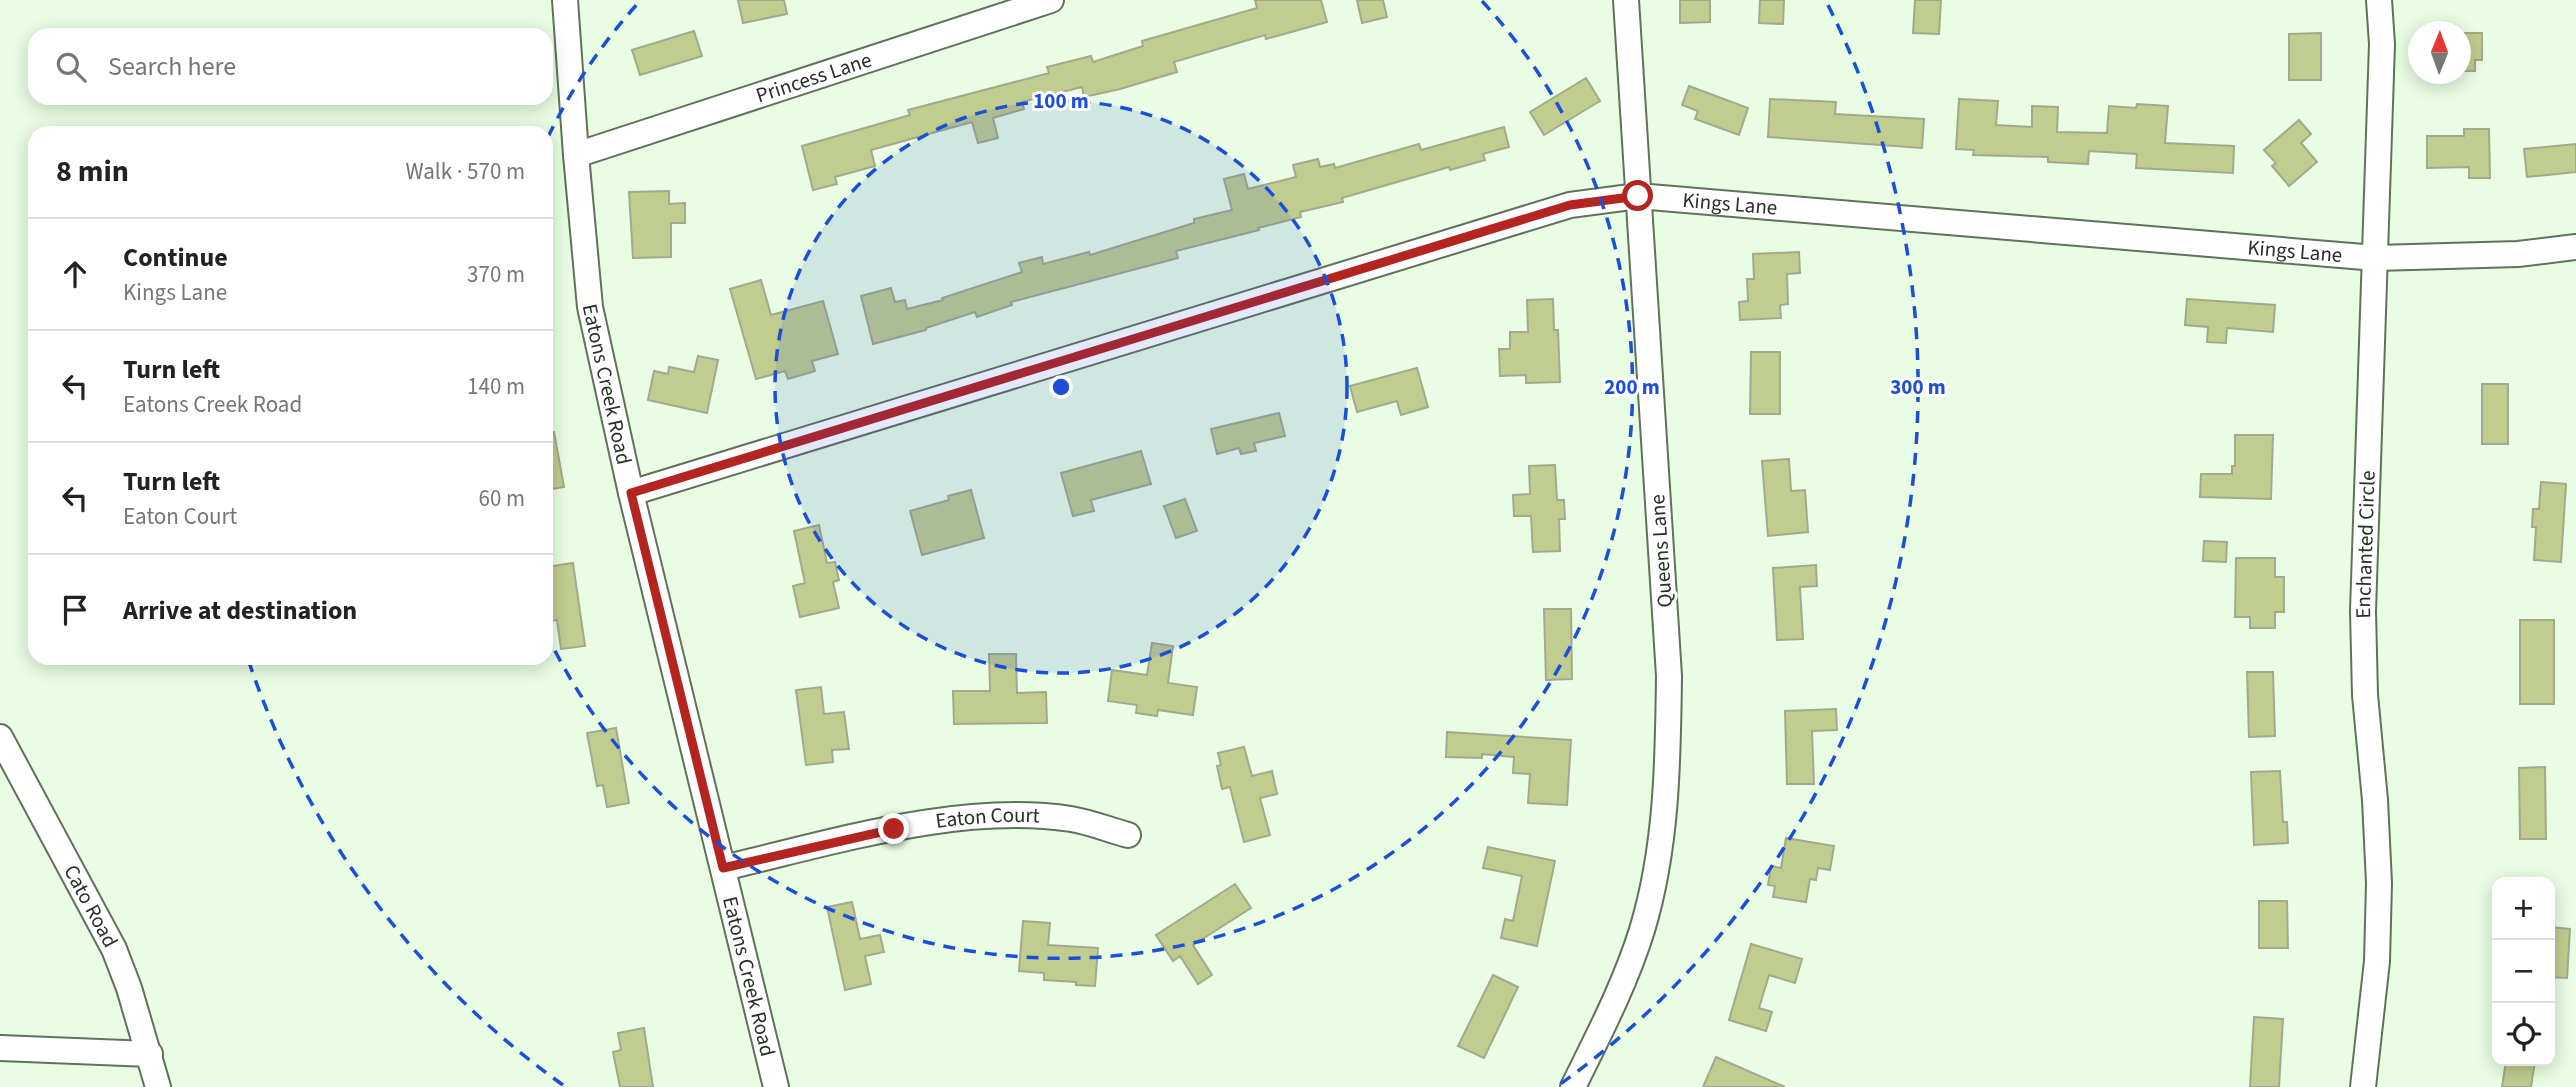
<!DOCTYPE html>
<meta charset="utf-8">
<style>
:root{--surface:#fff;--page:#f6f6f6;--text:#222;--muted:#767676;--line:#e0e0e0}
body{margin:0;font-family:"Source Sans 3",sans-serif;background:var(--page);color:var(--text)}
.controls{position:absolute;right:21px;bottom:21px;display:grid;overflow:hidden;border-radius:14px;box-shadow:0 4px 18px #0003}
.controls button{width:63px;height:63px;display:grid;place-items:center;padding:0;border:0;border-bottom:2px solid var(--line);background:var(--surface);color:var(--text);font:35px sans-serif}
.compass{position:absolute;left:2408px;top:21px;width:63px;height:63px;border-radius:50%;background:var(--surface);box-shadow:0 4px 18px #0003;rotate:1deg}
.stop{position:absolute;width:21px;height:21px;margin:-16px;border:5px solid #b42420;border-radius:50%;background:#fff}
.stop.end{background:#b42420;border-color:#fff;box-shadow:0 2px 7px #0008}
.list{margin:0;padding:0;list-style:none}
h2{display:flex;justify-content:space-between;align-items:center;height:91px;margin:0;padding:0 28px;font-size:30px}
h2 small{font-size:23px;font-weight:400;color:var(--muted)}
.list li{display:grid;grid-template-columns:46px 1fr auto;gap:21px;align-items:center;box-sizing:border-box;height:112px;padding:0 28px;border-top:2px solid var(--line)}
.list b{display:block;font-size:26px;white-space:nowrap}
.list p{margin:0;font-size:23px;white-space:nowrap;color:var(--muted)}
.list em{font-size:23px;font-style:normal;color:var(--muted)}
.icon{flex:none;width:38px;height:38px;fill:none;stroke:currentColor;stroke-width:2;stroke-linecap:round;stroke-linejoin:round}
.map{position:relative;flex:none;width:2576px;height:1087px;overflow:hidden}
.search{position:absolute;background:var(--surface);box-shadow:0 4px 18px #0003;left:28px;top:28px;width:525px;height:77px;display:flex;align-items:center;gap:18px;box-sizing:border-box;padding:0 24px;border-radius:21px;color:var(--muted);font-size:26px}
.panel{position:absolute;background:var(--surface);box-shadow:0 4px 18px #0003;left:28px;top:126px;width:525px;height:539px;border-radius:21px}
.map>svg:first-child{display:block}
</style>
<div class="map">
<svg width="2576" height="1087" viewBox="0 0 2576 1087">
<rect width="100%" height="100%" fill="#e8fde3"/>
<path fill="#c0cd8e" stroke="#a2a98c" stroke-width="2" d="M 738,0 L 784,0 L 787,14 L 743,23 Z
M 1255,0 L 1321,0 L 1327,22 L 1266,39 L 1265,35 L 1174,62 L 1177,72 L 1120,89 L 1084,97 L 1082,87 L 1022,102 L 1024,109 L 993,118 L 998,138 L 978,143 L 972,122 L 871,150 L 875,166 L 835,177 L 837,184 L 813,190 L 802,146 L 910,115 L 908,110 L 1049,73 L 1047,67 L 1091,56 L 1093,62 L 1143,46 L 1142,41 L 1257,8 Z
M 1357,0 L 1383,0 L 1387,17 L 1362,23 Z
M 1680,0 L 1710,0 L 1710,22 L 1680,23 Z
M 1760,0 L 1784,0 L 1783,24 L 1759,23 Z
M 1915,0 L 1941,0 L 1939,34 L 1913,33 Z
M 694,31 L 702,56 L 640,75 L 632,50 Z
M 2321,33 L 2321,80 L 2289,80 L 2289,34 Z
M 2461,33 L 2482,33 L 2482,60 L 2475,60 L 2475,71 L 2460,71 Z
M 1586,78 L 1600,101 L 1544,135 L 1530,112 Z
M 1689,86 L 1748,108 L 1739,135 L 1695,119 L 1698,111 L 1682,105 Z
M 1770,99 L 1836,102 L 1835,114 L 1924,119 L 1922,148 L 1768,137 Z
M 1959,99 L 1998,101 L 1996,125 L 2032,127 L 2032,106 L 2058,107 L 2057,132 L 2107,133 L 2109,106 L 2136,108 L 2137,104 L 2168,106 L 2165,143 L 2234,146 L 2233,173 L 2136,168 L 2137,154 L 2089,151 L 2088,164 L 2048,162 L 2048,157 L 1973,155 L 1974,150 L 1956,149 Z
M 2299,120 L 2311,134 L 2301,143 L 2317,162 L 2289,186 L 2272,166 L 2276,163 L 2264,150 Z
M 1504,127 L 1509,147 L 1483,154 L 1485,160 L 1450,170 L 1449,167 L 1342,198 L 1343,202 L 1300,212 L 1301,217 L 1258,228 L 1259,230 L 1176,251 L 1178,258 L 1011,302 L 1012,305 L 977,317 L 975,312 L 926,328 L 926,330 L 873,344 L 861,296 L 891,288 L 895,302 L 905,300 L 907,309 L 943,300 L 942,298 L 1022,272 L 1019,263 L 1042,257 L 1043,264 L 1089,252 L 1090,255 L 1194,223 L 1194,219 L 1232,210 L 1224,179 L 1244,174 L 1248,189 L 1296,177 L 1293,165 L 1318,159 L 1320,167 L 1334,164 L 1335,168 L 1419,144 L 1421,150 Z
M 2464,129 L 2489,129 L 2490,178 L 2469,178 L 2469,167 L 2427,168 L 2427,136 L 2464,136 Z
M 2576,144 L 2576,172 L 2527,177 L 2524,149 Z
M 669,191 L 669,204 L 685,203 L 685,223 L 671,223 L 671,257 L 633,258 L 629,192 Z
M 1799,252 L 1800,273 L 1787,274 L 1788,304 L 1780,305 L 1781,318 L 1740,320 L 1739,302 L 1748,301 L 1747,279 L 1754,279 L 1753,254 Z
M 761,280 L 771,315 L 823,301 L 838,354 L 812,361 L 815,371 L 788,379 L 785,371 L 756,379 L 730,289 Z
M 1553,299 L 1554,330 L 1558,330 L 1560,382 L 1526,383 L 1526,375 L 1500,376 L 1499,349 L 1510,349 L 1510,332 L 1528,332 L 1527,300 Z
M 2187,299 L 2275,305 L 2273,332 L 2227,328 L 2226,343 L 2207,342 L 2208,327 L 2185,325 Z
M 1751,352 L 1780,352 L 1780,414 L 1750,414 Z
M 698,356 L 718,360 L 707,413 L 648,400 L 654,371 L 668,374 L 669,367 L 694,372 Z
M 1417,368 L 1428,407 L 1401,415 L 1397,401 L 1357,412 L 1350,386 Z
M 2482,384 L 2508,384 L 2508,444 L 2482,444 Z
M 1279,413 L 1285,436 L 1254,443 L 1256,451 L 1241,454 L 1239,448 L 1217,454 L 1211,429 Z
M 554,432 L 564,487 L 546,490 L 546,433 Z
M 2235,435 L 2273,435 L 2271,499 L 2200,497 L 2201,474 L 2232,474 L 2232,466 L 2235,466 Z
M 1141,451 L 1151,484 L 1091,500 L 1094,511 L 1073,516 L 1061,473 Z
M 1789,459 L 1791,491 L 1805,490 L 1808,532 L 1768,536 L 1762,461 Z
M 1555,465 L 1557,500 L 1564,500 L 1565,519 L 1559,519 L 1560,551 L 1533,552 L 1531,516 L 1514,516 L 1513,495 L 1530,494 L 1529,466 Z
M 2541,482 L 2566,484 L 2561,562 L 2534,560 L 2536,527 L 2532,527 L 2533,509 L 2539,509 Z
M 971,490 L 984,538 L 922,555 L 910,511 L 949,500 L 948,496 Z
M 1185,499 L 1197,531 L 1176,538 L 1164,506 Z
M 819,525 L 827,563 L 835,562 L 839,580 L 833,582 L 839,608 L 800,617 L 793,586 L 805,583 L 794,531 Z
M 2204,541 L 2227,542 L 2226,562 L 2203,561 Z
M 2236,558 L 2275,558 L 2275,577 L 2284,577 L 2284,612 L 2275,612 L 2275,628 L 2250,628 L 2250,617 L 2235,617 Z
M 573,563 L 585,646 L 561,649 L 557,620 L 546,622 L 546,603 L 550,602 L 546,567 Z
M 1816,565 L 1817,586 L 1800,587 L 1803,639 L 1777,640 L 1773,568 Z
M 1544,609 L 1571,609 L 1572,679 L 1546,680 Z
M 2520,620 L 2554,620 L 2554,704 L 2520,704 Z
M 1152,643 L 1173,646 L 1168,683 L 1197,687 L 1193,715 L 1158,710 L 1157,716 L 1136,713 L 1137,705 L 1108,701 L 1112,670 L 1147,675 Z
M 989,654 L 1016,654 L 1017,693 L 1046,692 L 1047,723 L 954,724 L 953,691 L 990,691 Z
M 2247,672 L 2273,672 L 2275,736 L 2249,737 Z
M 821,687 L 824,714 L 844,712 L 849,749 L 832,750 L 833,762 L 806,765 L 796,690 Z
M 1836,709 L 1837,730 L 1812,731 L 1814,784 L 1787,784 L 1785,711 Z
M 616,728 L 629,803 L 607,807 L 603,785 L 597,786 L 587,733 Z
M 1447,732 L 1571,740 L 1567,805 L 1528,803 L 1530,774 L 1513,773 L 1514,757 L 1482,754 L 1482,758 L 1446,757 Z
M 1244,747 L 1252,776 L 1272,771 L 1277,794 L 1260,798 L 1270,835 L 1244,842 L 1230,787 L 1222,789 L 1217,766 L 1221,765 L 1218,753 Z
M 2545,767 L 2546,839 L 2520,839 L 2519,768 Z
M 2280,771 L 2283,822 L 2287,822 L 2288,843 L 2254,845 L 2251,772 Z
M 1786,838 L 1834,846 L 1830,870 L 1818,868 L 1816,880 L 1810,879 L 1806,902 L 1773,897 L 1775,886 L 1768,885 L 1771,866 L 1781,868 Z
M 1488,847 L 1555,861 L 1537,946 L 1501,938 L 1505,919 L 1513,921 L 1522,876 L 1483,868 Z
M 1235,884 L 1251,908 L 1193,945 L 1212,975 L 1198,984 L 1180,956 L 1173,961 L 1156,935 Z
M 2259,901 L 2287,901 L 2288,948 L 2259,948 Z
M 852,902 L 860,939 L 880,935 L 884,952 L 865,956 L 871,984 L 845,990 L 827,907 Z
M 1023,921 L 1050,923 L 1048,945 L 1098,948 L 1095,986 L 1076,985 L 1076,982 L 1044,980 L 1044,973 L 1019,971 Z
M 2550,927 L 2570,929 L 2567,978 L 2550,977 Z
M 1751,944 L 1802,959 L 1795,983 L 1769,975 L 1759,1008 L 1772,1012 L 1766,1031 L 1729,1020 Z
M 1493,975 L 1518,987 L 1484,1058 L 1458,1046 Z
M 2254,1017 L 2283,1019 L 2279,1087 L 2250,1087 Z
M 644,1028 L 653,1087 L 620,1087 L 613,1052 L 621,1050 L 618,1033 Z
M 1716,1057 L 1785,1087 L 1703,1087 Z
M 2506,1061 L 2535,1061 L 2531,1087 L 2502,1087 Z"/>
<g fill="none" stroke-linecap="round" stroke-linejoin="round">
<g stroke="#60725c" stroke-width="28">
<g id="minor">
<path id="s1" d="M 565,0 L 576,155 L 590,307 L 631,493 L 776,1087"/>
<path id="s2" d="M 576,155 L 1051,0"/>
<path id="s3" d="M 631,493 L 1570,205 L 1638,196 L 2376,258 L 2518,254 L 2576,247"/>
<path id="s4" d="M 0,737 L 114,949 L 129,988 L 158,1087"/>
<path id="s5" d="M 723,868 C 831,843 960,802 1071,819 C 1090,822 1109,830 1128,835"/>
<path d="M 0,1048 L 150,1054"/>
<path d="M 1573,1087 C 1598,1036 1625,985 1642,930 C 1667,848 1668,761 1669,676 L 1626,0"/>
<path id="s6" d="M 2363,1087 L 2377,961 L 2379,883 L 2375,800 L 2365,695 L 2363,611 L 2382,44 L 2379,0"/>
</g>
</g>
<use href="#minor" stroke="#fff" stroke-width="24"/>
</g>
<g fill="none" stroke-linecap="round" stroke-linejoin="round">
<path stroke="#b42420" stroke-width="9" d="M 894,829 L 723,868 L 631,493 L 1570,205 L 1638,196"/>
</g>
<circle cx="1061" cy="387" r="286" fill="#1d4ed8" fill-opacity=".12"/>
<g fill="none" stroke="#1d4ed8" stroke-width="3.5" stroke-dasharray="12 9">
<circle cx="1061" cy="387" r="286"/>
<path d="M548 137A571 571 0 0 1 640 1M1482 1A571 571 0 1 1 548 637"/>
<path d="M563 1085A857 857 0 0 1 248 659M1828 5A857 857 0 0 1 1559 1085"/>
</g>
<g text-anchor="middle" stroke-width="6" stroke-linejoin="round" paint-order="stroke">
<g font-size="21" fill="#272f26" stroke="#fff">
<text dy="7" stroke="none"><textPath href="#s2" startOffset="250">Princess Lane</textPath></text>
<text dy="7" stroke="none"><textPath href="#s3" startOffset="1143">Kings Lane</textPath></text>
<text dy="7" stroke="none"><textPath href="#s3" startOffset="1710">Kings Lane</textPath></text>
<text dy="7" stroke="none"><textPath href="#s1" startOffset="387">Eatons Creek Road</textPath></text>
<text dy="7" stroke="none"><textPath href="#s6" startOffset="544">Enchanted Circle</textPath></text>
<text transform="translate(1661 551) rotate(-94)" y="7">Queens Lane</text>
<text dy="7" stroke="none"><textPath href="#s5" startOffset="270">Eaton Court</textPath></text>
<text dy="7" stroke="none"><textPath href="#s4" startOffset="192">Cato Road</textPath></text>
<text dy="7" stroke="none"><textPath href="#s1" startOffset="996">Eatons Creek Road</textPath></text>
</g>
</g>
<circle cx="1061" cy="387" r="10" fill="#1d4ed8" stroke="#fff" stroke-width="3.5"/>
<g font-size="21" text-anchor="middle" font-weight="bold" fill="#1d4ed8" stroke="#fff" stroke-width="6" stroke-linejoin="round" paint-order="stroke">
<text x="1061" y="108">100 m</text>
<text x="1632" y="394">200 m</text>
<text x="1918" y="394">300 m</text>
</g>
</svg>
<div class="controls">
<button>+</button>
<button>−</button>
<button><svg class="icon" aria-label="locate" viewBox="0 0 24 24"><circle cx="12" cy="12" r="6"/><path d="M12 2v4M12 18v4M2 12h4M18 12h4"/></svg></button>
</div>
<svg class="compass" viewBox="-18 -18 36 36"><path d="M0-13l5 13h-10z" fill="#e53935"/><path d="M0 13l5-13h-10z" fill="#767676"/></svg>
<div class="stop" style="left:1638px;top:196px"></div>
<div class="stop end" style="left:894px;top:829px"></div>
<div class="search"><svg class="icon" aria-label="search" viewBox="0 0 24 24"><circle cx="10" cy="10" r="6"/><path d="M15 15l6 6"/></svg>Search here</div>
<section class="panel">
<h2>8 min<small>Walk · 570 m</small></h2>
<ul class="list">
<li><svg class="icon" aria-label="ahead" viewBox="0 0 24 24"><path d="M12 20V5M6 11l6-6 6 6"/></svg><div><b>Continue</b><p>Kings Lane</p></div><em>370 m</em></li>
<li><svg class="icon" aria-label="left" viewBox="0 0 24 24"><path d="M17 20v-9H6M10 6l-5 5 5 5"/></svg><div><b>Turn left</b><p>Eatons Creek Road</p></div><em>140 m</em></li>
<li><svg class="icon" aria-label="left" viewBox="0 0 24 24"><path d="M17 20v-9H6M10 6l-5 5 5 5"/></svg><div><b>Turn left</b><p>Eaton Court</p></div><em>60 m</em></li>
<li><svg class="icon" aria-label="arrive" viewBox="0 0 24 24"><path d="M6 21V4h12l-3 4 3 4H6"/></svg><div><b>Arrive at destination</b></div></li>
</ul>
</section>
</div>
